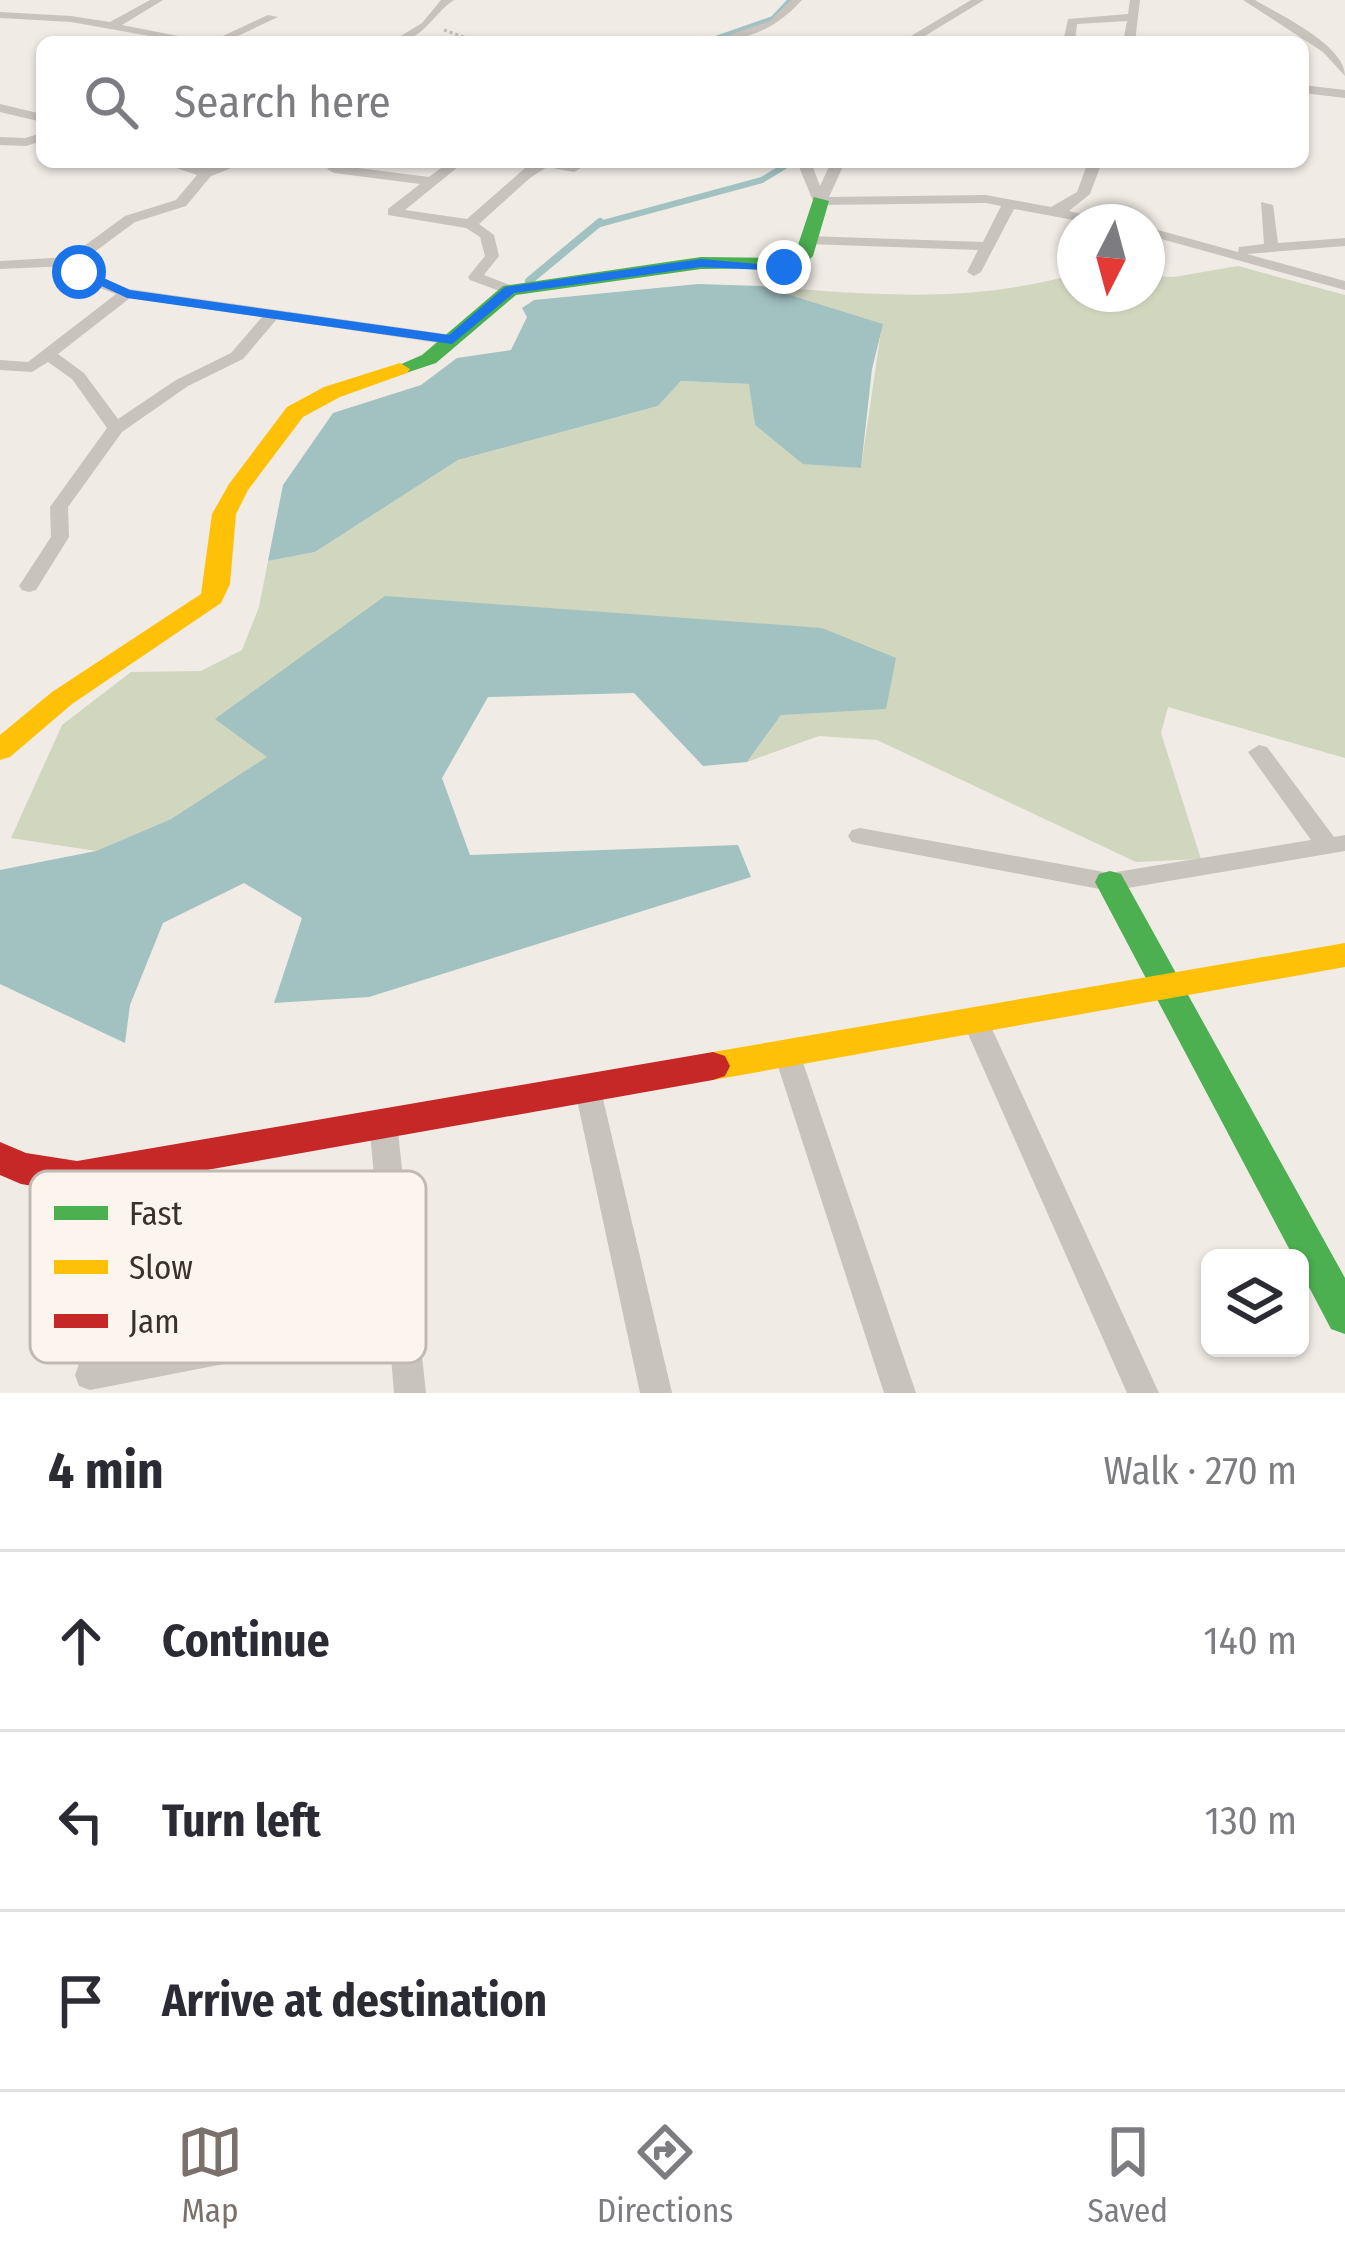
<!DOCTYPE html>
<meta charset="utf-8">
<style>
:root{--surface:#fff;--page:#f7f7f7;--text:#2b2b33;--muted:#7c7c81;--line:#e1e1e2;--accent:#7a716c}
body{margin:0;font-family:"Fira Sans Condensed",sans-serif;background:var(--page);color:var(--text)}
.controls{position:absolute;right:36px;bottom:36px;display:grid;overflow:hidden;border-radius:18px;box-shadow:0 3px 9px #0004}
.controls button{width:108px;height:108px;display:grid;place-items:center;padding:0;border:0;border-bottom:3px solid var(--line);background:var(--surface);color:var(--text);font:60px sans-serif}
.compass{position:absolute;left:1057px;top:204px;width:108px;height:108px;border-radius:50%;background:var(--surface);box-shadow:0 3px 9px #0004;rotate:186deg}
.stop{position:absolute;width:36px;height:36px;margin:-27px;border:9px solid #1a73e8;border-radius:50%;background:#fff}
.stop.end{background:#1a73e8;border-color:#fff;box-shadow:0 3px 12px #0008}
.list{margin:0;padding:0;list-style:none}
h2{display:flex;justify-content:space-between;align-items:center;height:156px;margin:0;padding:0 48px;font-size:51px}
h2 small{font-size:39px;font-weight:400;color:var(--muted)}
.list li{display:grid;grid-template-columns:78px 1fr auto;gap:36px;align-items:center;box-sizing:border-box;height:180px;padding:0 48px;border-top:3px solid var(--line)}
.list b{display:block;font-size:45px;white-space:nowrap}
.list em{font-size:39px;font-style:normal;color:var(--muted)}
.icon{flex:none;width:66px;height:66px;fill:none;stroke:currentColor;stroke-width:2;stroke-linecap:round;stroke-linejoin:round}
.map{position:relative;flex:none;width:1345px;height:1393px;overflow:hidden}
.search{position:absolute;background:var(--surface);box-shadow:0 3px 9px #0004;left:36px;right:36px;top:36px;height:132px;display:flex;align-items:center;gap:30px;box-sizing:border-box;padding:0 42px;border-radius:18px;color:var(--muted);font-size:45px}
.sheet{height:696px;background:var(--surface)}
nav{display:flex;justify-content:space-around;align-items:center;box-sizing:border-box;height:168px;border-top:3px solid var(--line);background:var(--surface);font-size:33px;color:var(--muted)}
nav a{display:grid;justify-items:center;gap:6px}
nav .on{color:var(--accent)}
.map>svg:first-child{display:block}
</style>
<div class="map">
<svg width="1345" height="1393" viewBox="0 0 1345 1393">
<rect width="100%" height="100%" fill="#f0ebe5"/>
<path fill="#d1d6bf" d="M 1238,266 L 1345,295 L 1345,758 L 1168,707 L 1161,733 L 1201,859 L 1136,862 L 877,740 L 819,736 L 747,762 L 781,715 L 896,658 L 216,718 L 268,757 L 171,819 L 96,851 L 11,838 L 62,725 L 131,672 L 201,671 L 242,650 L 259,607 L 268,561 L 315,552 L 458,460 L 658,406 L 681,381 L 750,384 L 755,425 L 803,463 L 861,468 L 882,324 L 761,286 C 868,295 970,304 1075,274 L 1075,294 L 1147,294 L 1147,276 L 1174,277 Z"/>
<path fill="#a1c2c1" d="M 698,284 L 761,286 L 883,324 L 872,369 L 861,468 L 803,464 L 755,425 L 749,384 L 681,381 L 658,406 L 458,460 L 315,552 L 268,561 L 283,485 L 333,413 L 421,385 L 457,358 L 511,350 L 527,317 L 522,308 L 534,300 Z
M 385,596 L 822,628 L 896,658 L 886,709 L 781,715 L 747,762 L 703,766 L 634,693 L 488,697 L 442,778 L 470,855 L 738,845 L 751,877 L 369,997 L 274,1003 L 302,918 L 244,883 L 163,923 L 130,1005 L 125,1043 L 0,984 L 0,870 L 96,851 L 171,819 L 267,757 L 215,719 Z"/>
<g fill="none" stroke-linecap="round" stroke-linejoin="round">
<path stroke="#a1c2c1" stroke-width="6" d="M 707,42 L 773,19 L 791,0
M 596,225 L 762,180 L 785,166"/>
<path stroke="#a1c2c1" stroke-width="8" d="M 529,281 L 600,222"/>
<path stroke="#c2bbb6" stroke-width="3" stroke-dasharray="3 3" stroke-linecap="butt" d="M 444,30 L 478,42"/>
<path fill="#c9c3be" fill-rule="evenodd" d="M 150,0 L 163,0 L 122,25 L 209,42 L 183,42 L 71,22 L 0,18 L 0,12 L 71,16 L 110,22 Z
M 441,0 L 454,0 C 431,15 424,42 391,42 L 422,23 Z
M 791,0 L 802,0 C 778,27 747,42 710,42 L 770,21 Z
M 971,0 L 984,0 L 915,42 L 901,42 Z
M 1130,0 L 1140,0 L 1135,42 L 1123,42 L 1127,21 L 1077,24 L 1075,42 L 1063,42 L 1068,19 L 1128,14 Z
M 1243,0 L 1255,0 C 1280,15 1345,45 1345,76 L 1323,52 Z
M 268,15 L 278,17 L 225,42 L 210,42 Z
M 244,39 L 279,39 L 285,42 L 238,42 Z
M 1303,85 L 1345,90 L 1345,98 L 1303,93 Z
M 0,104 L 42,114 L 42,122 L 0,112 Z
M 42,133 L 42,141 L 26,146 L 0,145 L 0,137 L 25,138 Z
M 158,162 C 175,162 193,169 207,168 C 221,167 232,162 247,162 L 211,176 L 186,206 L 135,222 L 81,262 L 95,275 L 129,289 L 452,335 L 460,340 L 452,345 L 277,319 L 243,359 L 188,386 L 122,432 L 68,507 L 69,537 L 36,590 L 29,592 L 22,590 L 19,586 L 51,537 L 50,507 L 107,428 L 72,379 L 48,362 L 32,372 L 0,370 L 0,360 L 28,362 L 116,294 L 84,282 L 69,266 L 0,269 L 0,261 L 69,257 L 125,216 L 176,200 L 197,175 ZM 130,298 L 262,317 L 231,353 L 176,380 L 118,419 L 84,373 L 58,354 Z
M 449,162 L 464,162 L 405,210 L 467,219 L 532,162 L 562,162 L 581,168 L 574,172 L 547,167 L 530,178 L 479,224 L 494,235 L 499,256 L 484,275 L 515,287 L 515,293 L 505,293 L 470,280 L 468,277 L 485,256 L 480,237 L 466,228 L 388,215 L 388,209 L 420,184 L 334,173 L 327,169 L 334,165 L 429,177 Z
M 797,162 L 811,162 L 820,186 L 831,162 L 845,162 L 829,197 L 986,195 L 1051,207 L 1077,192 L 1088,162 L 1102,162 L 1090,194 L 1069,211 L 1113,222 L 1084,222 L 1014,209 L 981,272 L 974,276 L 967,272 L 978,250 L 808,244 L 801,240 L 808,236 L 983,242 L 1001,206 L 986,203 L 820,205 L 813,201 Z
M 1261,202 L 1273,205 L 1278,243 L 1345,238 L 1345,246 L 1247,254 L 1345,281 L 1345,290 L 1147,235 L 1147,227 L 1238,252 L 1239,247 L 1264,244 Z
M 1259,745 L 1267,747 L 1334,837 L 1345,835 L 1345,851 L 1110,891 L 860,844 L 852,842 L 848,836 L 852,830 L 860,828 L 1110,873 L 1311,840 L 1248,752 Z
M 974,1008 L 983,1011 L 987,1018 L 1159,1393 L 1127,1393 L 961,1018 L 965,1011 Z
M 786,1040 L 795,1043 L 799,1051 L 916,1393 L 884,1393 L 773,1051 L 777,1043 Z
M 587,1075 L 596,1078 L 600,1086 L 672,1393 L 640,1393 L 574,1086 L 578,1078 Z
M 383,1110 L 393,1114 L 397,1122 L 426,1393 L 394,1393 L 389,1332 L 90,1390 L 79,1386 L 75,1375 L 79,1364 L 142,1350 L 143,1162 L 147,1153 L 157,1150 L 167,1153 L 171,1162 L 172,1344 L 386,1304 L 369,1122 L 373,1114 Z"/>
<path fill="#4caf50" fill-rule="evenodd" d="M 814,197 L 829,201 L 813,256 L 801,268 L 701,269 L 516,295 L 436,363 L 400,375 L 390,369 L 422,355 L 503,286 L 701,257 L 789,258 L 795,254 Z
M 1110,871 L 1121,874 L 1345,1278 L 1345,1334 L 1331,1329 L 1300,1270 L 1300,1258 L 1294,1258 L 1095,882 L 1099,874 Z"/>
<path fill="#ffc107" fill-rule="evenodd" d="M 400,363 L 410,369 L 407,373 L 340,397 L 303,417 L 248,490 L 236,514 L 230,584 L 221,603 L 72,704 L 10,757 L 0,760 L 0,735 L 52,692 L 201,594 L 212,514 L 229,484 L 287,407 L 324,387 Z
M 1345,943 L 1345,967 L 713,1080 L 701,1076 L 696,1066 L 701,1056 L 713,1052 Z"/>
<path fill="#c62828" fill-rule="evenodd" d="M 713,1052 L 725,1056 L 730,1066 L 725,1076 L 713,1080 L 77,1193 L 21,1184 L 0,1175 L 0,1142 L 26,1153 L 77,1161 Z"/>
</g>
<path fill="#1a73e8" d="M 701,259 L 791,267 L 784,271 L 701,267 L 514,293 L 452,344 L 127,298 L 72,272 L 84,269 L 130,290 L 449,335 L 505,287 Z"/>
<rect x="30" y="1171" width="396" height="192" rx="18" fill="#fbf5ee" stroke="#c1bab4" stroke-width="3"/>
<rect x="54" y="1206" width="54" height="14" fill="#4caf50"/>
<rect x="54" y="1260" width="54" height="14" fill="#ffc107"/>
<rect x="54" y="1314" width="54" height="14" fill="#c62828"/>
<g font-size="33" fill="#3b302b">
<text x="129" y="1225">Fast</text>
<text x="129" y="1279">Slow</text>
<text x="129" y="1333">Jam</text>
</g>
</svg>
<div class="controls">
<button><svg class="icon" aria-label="layers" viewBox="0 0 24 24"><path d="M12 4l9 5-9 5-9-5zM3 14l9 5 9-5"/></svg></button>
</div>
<svg class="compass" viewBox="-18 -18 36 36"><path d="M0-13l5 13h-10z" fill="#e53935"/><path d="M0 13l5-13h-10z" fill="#7c7c81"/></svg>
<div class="stop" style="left:79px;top:272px"></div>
<div class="stop end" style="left:784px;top:267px"></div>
<div class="search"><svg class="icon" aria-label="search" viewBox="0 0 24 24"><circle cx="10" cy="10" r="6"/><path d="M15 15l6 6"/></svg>Search here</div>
</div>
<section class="sheet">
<h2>4 min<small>Walk · 270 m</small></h2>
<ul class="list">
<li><svg class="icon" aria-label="ahead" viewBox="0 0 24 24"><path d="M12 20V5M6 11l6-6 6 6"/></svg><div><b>Continue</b></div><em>140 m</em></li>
<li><svg class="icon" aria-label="left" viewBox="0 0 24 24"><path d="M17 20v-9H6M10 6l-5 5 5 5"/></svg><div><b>Turn left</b></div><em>130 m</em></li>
<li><svg class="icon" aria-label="arrive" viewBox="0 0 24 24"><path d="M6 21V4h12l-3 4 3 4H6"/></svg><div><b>Arrive at destination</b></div></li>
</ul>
</section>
<nav>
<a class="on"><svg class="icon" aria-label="map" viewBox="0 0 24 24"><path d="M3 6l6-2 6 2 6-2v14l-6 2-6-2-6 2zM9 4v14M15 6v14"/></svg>Map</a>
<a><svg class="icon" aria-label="directions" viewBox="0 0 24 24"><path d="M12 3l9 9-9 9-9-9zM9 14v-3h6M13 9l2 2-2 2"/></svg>Directions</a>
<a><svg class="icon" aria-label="saved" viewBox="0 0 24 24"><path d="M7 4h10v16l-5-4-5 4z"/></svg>Saved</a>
</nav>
